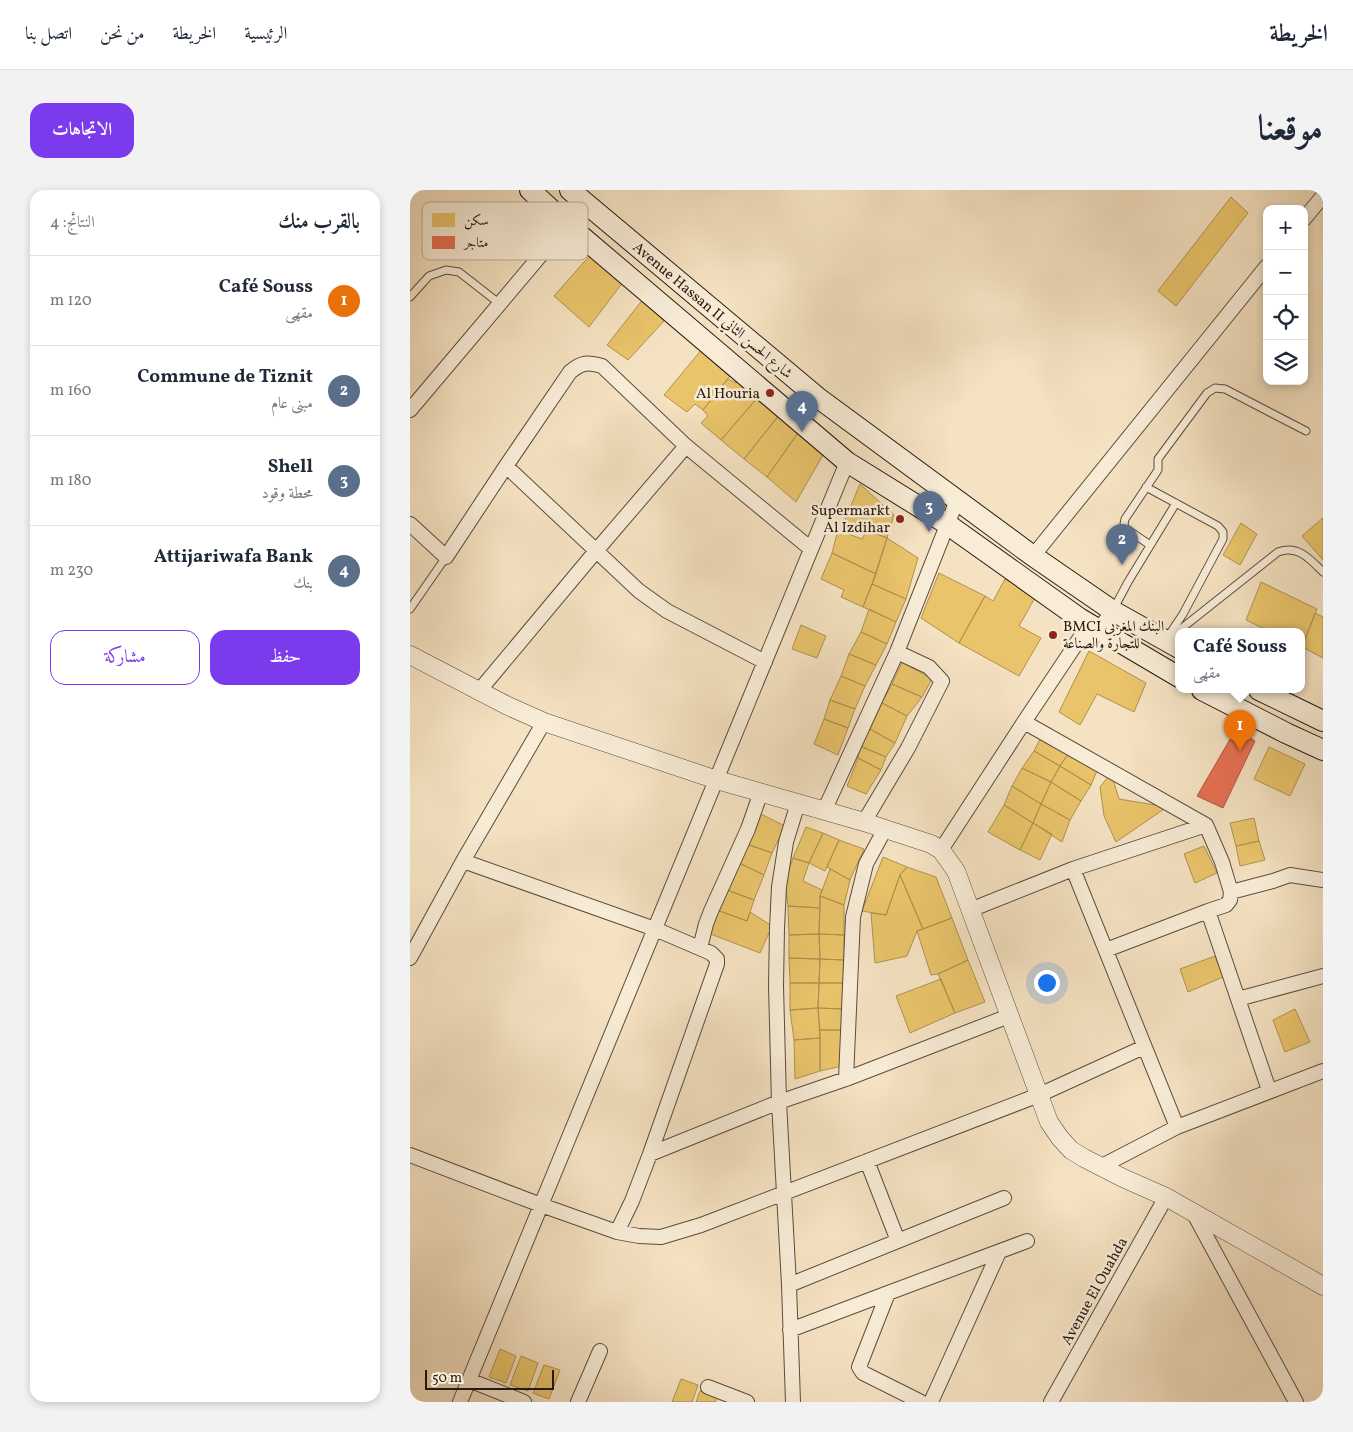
<!DOCTYPE html>
<html lang="ar">
<meta charset="utf-8">
<style>
:root{--surface:#fff;--page:#f2f2f3;--text:#1f2937;--muted:#747a83;--line:#e0e1e3;--accent:#7c3aed}
body{margin:0;font-family:Vollkorn,Amiri,serif;background:var(--page);color:var(--text);direction:rtl}
.controls{position:absolute;right:15px;top:15px;display:grid;overflow:hidden;border-radius:10px;box-shadow:0 2px 8px #0003}
.controls button{width:45px;height:45px;display:grid;place-items:center;padding:0;border:0;border-bottom:1px solid var(--line);background:var(--surface);color:var(--text);font:25px sans-serif}
.scale{position:absolute;left:15px;bottom:12px;width:129px;box-sizing:border-box;padding-left:5px;border:2px solid #271b10;border-top:0;font-size:14px;line-height:18px;white-space:nowrap;color:#271b10;-webkit-text-stroke:4px #f8ecd7;paint-order:stroke}
.you{position:absolute;left:636px;top:792px;width:18px;height:18px;margin:-12px;border:4px solid #fff;border-radius:50%;background:#1a73e8;box-shadow:0 0 0 8px #1a73e833}
.badge{display:grid;place-items:center;width:32px;height:32px;border-radius:50%;background:var(--accent);color:#fff;font-size:16px;font-weight:700}
.pin{position:absolute;translate:-50% -41px;filter:drop-shadow(0 1px 2px #0008)}
.pin::after{content:'';position:absolute;top:26px;width:18px;height:15px;background:inherit;clip-path:polygon(0 0,100% 0,50% 100%)}
.popup{position:absolute;left:765px;top:438px;width:130px;height:65px;box-sizing:border-box;display:grid;place-content:center;border-radius:10px;background:var(--surface);filter:drop-shadow(0 1px 4px #0005);font-size:16px;white-space:nowrap;color:var(--muted)}
.popup b{font-size:19px;color:var(--text)}
.popup::after{content:'';position:absolute;left:50%;top:100%;margin-left:-10px;border:10px solid transparent;border-top-color:var(--surface)}
.list{margin:0;padding:0;list-style:none}
h2{display:flex;justify-content:space-between;align-items:center;height:65px;margin:0;padding:0 20px;font-size:21px}
h2 small{font-size:16px;font-weight:400;color:var(--muted)}
.list li{display:grid;grid-template-columns:32px 1fr auto;gap:15px;align-items:center;box-sizing:border-box;height:90px;padding:0 20px;border-top:1px solid var(--line)}
.list b{display:block;font-size:19px;white-space:nowrap}
.list p{margin:0;font-size:16px;white-space:nowrap;color:var(--muted)}
.list em{font-size:16px;font-style:normal;color:var(--muted)}
.actions{display:flex;gap:10px;padding:15px 20px}
.actions a{flex:1;padding:11px 0;border:1px solid var(--accent);border-radius:15px;text-align:center;font-size:18px;color:var(--accent)}
.actions .main{background:var(--accent);color:#fff}
.icon{flex:none;width:28px;height:28px;fill:none;stroke:currentColor;stroke-width:2;stroke-linecap:round;stroke-linejoin:round}
.map{position:relative;flex:none;width:913px;height:1212px;overflow:hidden;direction:ltr;border-radius:15px}
header{display:flex;align-items:center;gap:30px;box-sizing:border-box;height:70px;padding:0 25px;background:var(--surface);border-bottom:1px solid var(--line)}
header strong{font-size:24px}
nav{display:flex;gap:28px;margin-inline-start:auto;font-size:18px}
.intro{display:flex;align-items:center;justify-content:space-between;box-sizing:border-box;height:120px;padding:0 30px}
h1{margin:0;font-size:35px}
.button{padding:12px 22px;border-radius:15px;background:var(--accent);color:#fff;font-size:18px;font-weight:700}
main{display:flex;gap:30px;padding:0 30px}
aside{flex:1;background:var(--surface);border-radius:15px;box-shadow:0 2px 8px #0003}
.map>svg:first-child{display:block}
</style>
<header>
<strong>الخريطة</strong>
<nav><a>الرئيسية</a><a>الخريطة</a><a>من نحن</a><a>اتصل بنا</a></nav>
</header>
<div class="intro"><h1>موقعنا</h1><a class="button">الاتجاهات</a></div>
<main>
<div class="map">
<svg width="913" height="1212" viewBox="0 0 913 1212">
<rect width="100%" height="100%" fill="#f5e2c2"/>
<filter id="stains"><feTurbulence type="fractalNoise" baseFrequency=".004" numOctaves="4"/><feColorMatrix values="0 0 0 0 .2 0 0 0 0 .09 0 0 0 0 .02 0 0 0 .5 -.17"/></filter>
<radialGradient id="worn" r=".72"><stop offset=".6" stop-color="#630" stop-opacity="0"/><stop offset="1" stop-color="#630" stop-opacity=".3"/></radialGradient>
<path fill="#e9c46a" stroke="#af914f" d="M 821,7 L 838,23 L 766,116 L 748,101 Z
M 182,63 L 213,92 L 179,137 L 144,106 Z
M 234,108 L 254,131 L 218,170 L 197,155 Z
M 293,158 L 323,182 L 293,220 L 285,214 L 277,222 L 254,205 Z
M 331,188 L 349,206 L 311,250 L 291,233 L 298,226 L 293,220 L 318,189 L 326,193 Z
M 349,206 L 370,224 L 334,269 L 311,250 Z
M 370,224 L 388,243 L 357,287 L 334,269 Z
M 388,243 L 413,265 L 386,312 L 357,287 Z
M 450,294 L 484,325 L 477,348 L 434,332 Z
M 913,328 L 913,370 L 892,346 Z
M 831,333 L 847,344 L 830,375 L 813,365 Z
M 428,340 L 452,349 L 457,340 L 477,348 L 466,384 L 422,363 Z
M 477,348 L 508,368 L 496,409 L 462,394 Z
M 422,363 L 466,384 L 453,417 L 431,407 L 434,400 L 411,389 Z
M 529,383 L 575,406 L 549,453 L 511,428 Z
M 595,389 L 626,406 L 609,436 L 631,448 L 609,486 L 549,453 L 575,406 L 583,411 Z
M 851,392 L 907,419 L 892,457 L 891,442 L 861,442 L 836,430 Z
M 462,394 L 496,409 L 486,432 L 453,417 Z
M 459,419 L 486,432 L 477,454 L 451,442 Z
M 905,423 L 913,427 L 913,468 L 892,457 Z
M 391,435 L 416,446 L 407,468 L 382,459 Z
M 451,442 L 477,454 L 466,475 L 439,464 Z
M 679,461 L 736,493 L 724,522 L 687,504 L 670,535 L 649,522 Z
M 439,464 L 466,475 L 455,496 L 431,486 Z
M 492,472 L 522,489 L 512,507 L 482,494 Z
M 431,486 L 455,496 L 445,519 L 420,510 Z
M 482,494 L 512,507 L 497,526 L 472,513 Z
M 420,510 L 445,519 L 438,538 L 414,529 Z
M 472,513 L 497,526 L 485,553 L 460,539 Z
M 414,529 L 438,538 L 428,565 L 404,554 Z
M 460,539 L 485,553 L 476,567 L 450,556 Z
M 633,543 L 661,560 L 650,576 L 624,561 Z
M 450,556 L 476,567 L 471,580 L 448,568 Z
M 859,557 L 895,574 L 880,606 L 844,589 Z
M 661,560 L 689,576 L 681,595 L 650,576 Z
M 624,561 L 650,576 L 641,592 L 612,578 Z
M 448,568 L 471,580 L 456,604 L 437,596 Z
M 650,576 L 681,595 L 671,611 L 641,592 Z
M 612,578 L 641,592 L 631,614 L 602,596 Z
M 701,583 L 709,609 L 757,617 L 706,652 L 694,626 L 690,597 Z
M 641,592 L 671,611 L 660,630 L 631,614 Z
M 602,596 L 631,614 L 623,633 L 594,615 Z
M 631,614 L 660,630 L 652,652 L 623,633 Z
M 594,615 L 623,633 L 610,660 L 578,642 Z
M 349,623 L 375,636 L 362,663 L 337,654 Z
M 844,628 L 849,651 L 826,656 L 820,633 Z
M 623,633 L 642,644 L 630,670 L 610,660 Z
M 396,637 L 413,643 L 399,673 L 383,668 Z
M 413,643 L 429,650 L 415,681 L 399,673 Z
M 429,650 L 454,659 L 440,690 L 417,677 Z
M 849,651 L 855,670 L 830,676 L 826,656 Z
M 337,654 L 362,663 L 354,685 L 327,672 Z
M 794,656 L 807,683 L 785,693 L 774,664 Z
M 473,667 L 497,677 L 490,685 L 476,725 L 452,721 Z
M 383,668 L 399,673 L 393,691 L 412,700 L 410,706 L 410,718 L 378,716 L 375,691 Z
M 327,672 L 354,685 L 344,710 L 317,700 Z
M 497,677 L 526,687 L 542,728 L 513,739 L 490,685 Z
M 420,679 L 440,690 L 434,715 L 410,706 Z
M 490,685 L 513,739 L 507,741 L 497,766 L 465,773 L 461,723 L 476,725 Z
M 317,700 L 344,710 L 337,731 L 307,720 Z
M 410,706 L 434,715 L 434,745 L 409,744 Z
M 378,716 L 410,718 L 409,744 L 379,745 Z
M 307,720 L 337,731 L 340,722 L 362,736 L 350,763 L 298,743 Z
M 542,728 L 558,770 L 528,784 L 521,785 L 507,741 Z
M 409,744 L 434,745 L 434,770 L 410,769 Z
M 409,744 L 410,769 L 379,768 L 379,745 Z
M 805,766 L 813,787 L 778,802 L 770,779 Z
M 379,768 L 410,769 L 409,793 L 380,793 Z
M 410,769 L 434,770 L 434,793 L 409,793 Z
M 558,770 L 575,812 L 545,823 L 528,784 Z
M 531,789 L 545,823 L 500,843 L 486,806 Z
M 380,793 L 409,793 L 408,818 L 380,820 Z
M 409,793 L 434,793 L 433,819 L 408,818 Z
M 408,818 L 433,819 L 431,840 L 410,840 Z
M 408,818 L 410,848 L 384,850 L 380,820 Z
M 885,819 L 900,852 L 875,862 L 863,830 Z
M 410,840 L 431,840 L 432,876 L 410,881 Z
M 410,848 L 410,881 L 385,889 L 384,850 Z
M 90,1159 L 106,1166 L 96,1193 L 79,1187 Z
M 111,1166 L 128,1173 L 118,1201 L 100,1195 Z
M 134,1175 L 150,1180 L 139,1209 L 123,1203 Z
M 271,1189 L 288,1195 L 282,1212 L 262,1212 Z
M 290,1201 L 307,1207 L 305,1212 L 286,1212 Z"/>
<path fill="#e76f51" stroke="#ad563e" d="M 826,539 L 845,551 L 813,618 L 787,606 Z"/>
<g fill="none" stroke-linecap="round" stroke-linejoin="round">
<g stroke="#5a4d3c" stroke-width="9">
<path id="service" d="M 0,107 L 19,86 L 36,80 L 49,82 L 90,114
M 736,297 L 808,336 L 813,342 L 813,349 L 773,424 L 757,448
M 740,355 L 715,338 L 714,334 L 715,329 L 748,280 L 748,269 L 797,203 L 805,198 L 815,199 L 896,241
M 0,419 L 36,367
M 703,420 L 718,392 L 766,313
M 762,446 L 868,362 C 888,355 899,368 913,382"/>
</g>
<g stroke="#5a4d3c" stroke-width="16">
<path id="minor" d="M 894,29 L 913,6
M 0,220 L 157,34 L 174,12
M 96,276 L 229,401 L 257,421 L 355,472
M 0,334 L 36,367 L 96,276 L 160,182 C 172,172 177,172 192,176 L 276,256 L 401,359
M 623,366 L 857,76
M 69,501 L 186,361 L 276,256
M 614,532 L 796,635 L 812,672 L 821,702 L 820,710 L 816,715 L 798,721
M 414,621 L 487,462 L 547,310
M 454,632 L 498,558 L 532,491 L 519,477 L 487,462
M 531,660 L 614,532 L 670,448 L 688,440 L 703,421
M 53,671 L 245,739 L 301,763 L 307,769 L 307,774 L 240,964 L 222,1011 L 207,1042
M 663,679 L 767,937
M 821,702 L 863,691 L 880,685 L 913,690
M 560,720 L 663,679 L 796,635
M 290,758 L 296,734 L 301,721 L 338,639 L 351,602
M 696,760 L 798,721 L 859,900
M 0,768 L 53,671 L 134,532
M 828,809 L 913,786
M 436,889 L 443,727 L 456,674 L 475,639
M 240,964 L 369,912 L 436,889 L 599,826
M 0,965 L 131,1015 L 207,1042 L 229,1046 L 251,1047 L 291,1035 L 629,905 L 734,857
M 457,971 L 488,1051
M 690,977 L 767,937 L 913,881
M 783,1022 L 886,1212
M 379,1095 L 594,1008
M 380,1140 L 478,1103
M 59,1190 L 114,1212
M 298,1197 L 337,1212
M 50,1212 L 437,272
M 168,1212 L 190,1161
M 383,1212 L 379,1095 L 369,912 L 366,796 L 367,738 L 369,697 L 376,652 L 388,613
M 511,1212 L 453,1183 L 449,1177 L 478,1103 L 617,1051
M 521,1212 L 589,1062
M 641,1212 L 756,1007"/>
</g>
<g stroke="#5a4d3c" stroke-width="19">
<path id="tertiary" d="M 0,465 L 98,516 L 134,532 L 307,590 L 454,632 L 521,654 L 531,660 L 546,681 L 639,932 L 650,948 L 661,960 L 674,968 L 713,988 L 756,1007 L 913,1096"/>
</g>
<g stroke="#271b10" stroke-width="22">
<path id="secondary" d="M 120,0 L 157,34 L 437,272 L 537,334 L 669,428 L 769,487
M 160,0 L 407,207 L 623,366 L 703,421 L 769,458
M 792,500 L 876,543 L 913,560
M 849,500 L 913,531"/>
</g>
<use href="#service" stroke="#f8ecd7" stroke-width="7"/>
<use href="#minor" stroke="#f8ecd7" stroke-width="14"/>
<use href="#tertiary" stroke="#f8ecd7" stroke-width="18"/>
<use href="#secondary" stroke="#f8ecd7" stroke-width="20"/>
</g>
<g fill="#8f2418" stroke="#f8ecd7" stroke-width="2">
<circle cx="360" cy="203" r="5"/>
<circle cx="490" cy="329" r="5"/>
<circle cx="643" cy="445" r="5"/>
</g>
<g text-anchor="middle" stroke-width="5" stroke-linejoin="round" paint-order="stroke">
<g font-size="15" fill="#271b10" stroke="#f8ecd7">
<text transform="translate(303 120) rotate(40)" y="5">Avenue Hassan II شارع الحسن الثاني</text>
<text transform="translate(684 1101) rotate(-61)" y="5">Avenue El Ouahda</text>
</g>
<g font-size="15" fill="#271b10" stroke="#f8ecd7" text-anchor="end">
<text x="350" y="208">Al Houria</text>
<text x="480" y="325">Supermarkt<tspan x="480" dy="17">Al Izdihar</tspan></text>
<text x="653" y="441" text-anchor="start">BMCI البنك المغربي<tspan x="653" dy="17">للتجارة والصناعة</tspan></text>
</g>
</g>
<rect x="12" y="12" width="166" height="58" rx="8" fill="#f8ecd7" stroke="#b9ad9b" stroke-width="1"/>
<rect x="22" y="23" width="23" height="14" fill="#e9c46a"/>
<rect x="22" y="46" width="23" height="13" fill="#e76f51"/>
<g font-size="14" fill="#271b10">
<text x="54" y="35">سكن</text>
<text x="54" y="57">متاجر</text>
</g>
<rect width="100%" height="100%" filter="url(#stains)"/>
<rect width="100%" height="100%" fill="url(#worn)"/>
</svg>
<div class="controls">
<button>+</button>
<button>−</button>
<button><svg class="icon" aria-label="locate" viewBox="0 0 24 24"><circle cx="12" cy="12" r="6"/><path d="M12 2v4M12 18v4M2 12h4M18 12h4"/></svg></button>
<button><svg class="icon" aria-label="layers" viewBox="0 0 24 24"><path d="M12 4l9 5-9 5-9-5zM3 14l9 5 9-5"/></svg></button>
</div>
<div class="scale">50 m</div>
<div class="you"></div>
<div class="pin badge" style="left:830px;top:561px;background:#e8710a">1</div>
<div class="popup"><b>Café Souss</b>مقهى</div>
<div class="pin badge" style="left:712px;top:375px;background:#5c6f8a">2</div>
<div class="pin badge" style="left:519px;top:342px;background:#5c6f8a">3</div>
<div class="pin badge" style="left:392px;top:242px;background:#5c6f8a">4</div>
</div>
<aside>
<h2>بالقرب منك<small>النتائج: 4</small></h2>
<ul class="list">
<li><span class="badge" style="background:#e8710a">1</span><div><b>Café Souss</b><p>مقهى</p></div><em>120 m</em></li>
<li><span class="badge" style="background:#5c6f8a">2</span><div><b>Commune de Tiznit</b><p>مبنى عام</p></div><em>160 m</em></li>
<li><span class="badge" style="background:#5c6f8a">3</span><div><b>Shell</b><p>محطة وقود</p></div><em>180 m</em></li>
<li><span class="badge" style="background:#5c6f8a">4</span><div><b>Attijariwafa Bank</b><p>بنك</p></div><em>230 m</em></li>
</ul>
<div class="actions"><a class="main">حفظ</a><a>مشاركة</a></div>
</aside>
</main>
